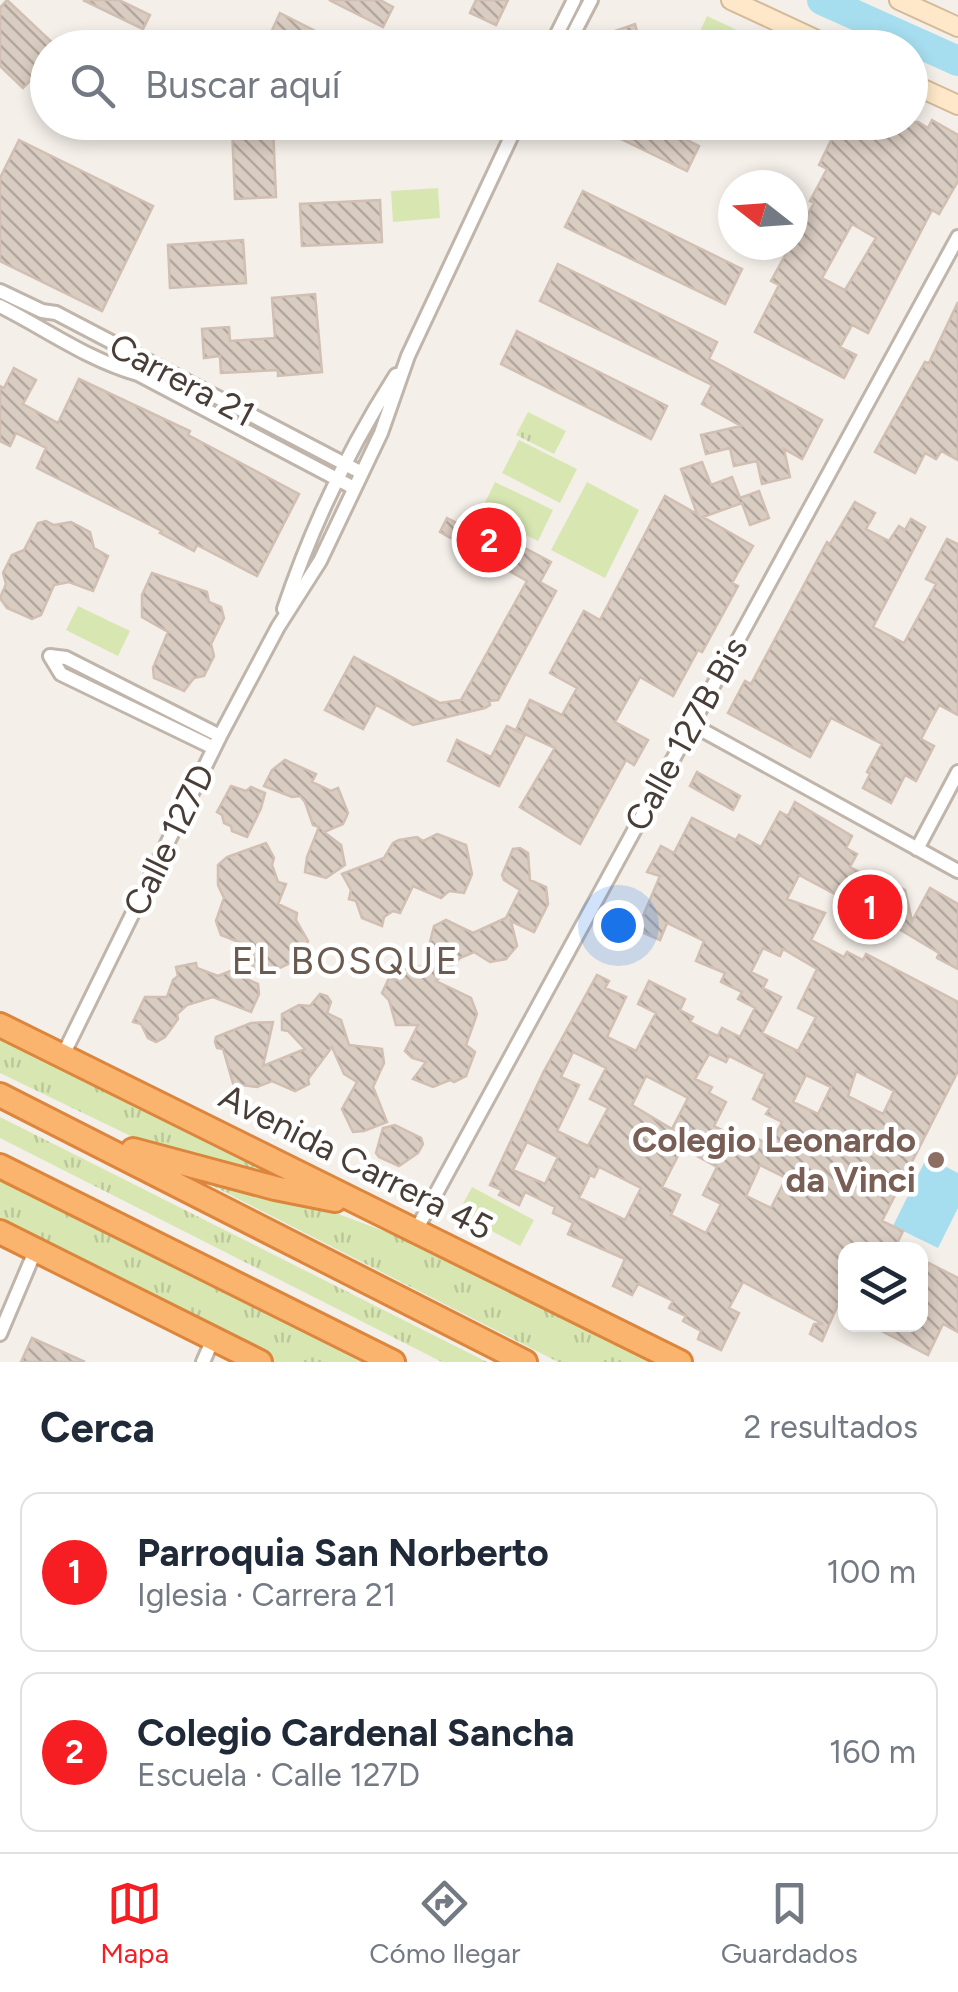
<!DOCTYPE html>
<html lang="es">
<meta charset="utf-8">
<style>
:root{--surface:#fff;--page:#f2f2f3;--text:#1f2937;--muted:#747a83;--line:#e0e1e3;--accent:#f61e22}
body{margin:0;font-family:Figtree,sans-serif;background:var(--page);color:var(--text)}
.controls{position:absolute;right:30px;bottom:30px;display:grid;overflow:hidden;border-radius:20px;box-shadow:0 5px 15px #0003}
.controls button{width:90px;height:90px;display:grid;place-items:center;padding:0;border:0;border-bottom:2px solid var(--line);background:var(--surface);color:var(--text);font:50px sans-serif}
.compass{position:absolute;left:718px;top:170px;width:90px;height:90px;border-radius:50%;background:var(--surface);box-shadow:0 5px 15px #0003;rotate:287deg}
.you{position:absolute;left:618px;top:925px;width:35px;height:35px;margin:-25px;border:8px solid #fff;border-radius:50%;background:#1a73e8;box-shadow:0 0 0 15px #1a73e833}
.badge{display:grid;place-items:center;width:65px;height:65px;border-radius:50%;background:var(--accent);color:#fff;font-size:32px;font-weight:700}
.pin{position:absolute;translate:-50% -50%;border:5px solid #fff;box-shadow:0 2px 10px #0006}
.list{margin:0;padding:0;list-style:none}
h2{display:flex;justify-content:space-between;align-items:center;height:130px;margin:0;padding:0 40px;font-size:42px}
h2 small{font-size:32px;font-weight:400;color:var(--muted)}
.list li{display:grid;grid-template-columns:65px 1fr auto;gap:30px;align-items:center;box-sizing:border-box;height:160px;margin:0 20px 20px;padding:0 20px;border:2px solid var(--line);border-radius:20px}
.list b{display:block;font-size:38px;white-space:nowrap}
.list p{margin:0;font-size:32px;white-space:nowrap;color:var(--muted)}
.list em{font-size:32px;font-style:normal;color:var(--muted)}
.icon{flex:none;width:55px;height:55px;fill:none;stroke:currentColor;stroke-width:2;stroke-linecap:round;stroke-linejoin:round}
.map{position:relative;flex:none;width:958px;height:1362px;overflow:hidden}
.search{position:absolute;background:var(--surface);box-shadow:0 5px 15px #0003;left:30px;right:30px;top:30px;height:110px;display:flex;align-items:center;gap:25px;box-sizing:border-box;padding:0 35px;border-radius:55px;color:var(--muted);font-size:38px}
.sheet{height:490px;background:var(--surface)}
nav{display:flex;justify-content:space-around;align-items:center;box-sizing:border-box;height:140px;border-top:2px solid var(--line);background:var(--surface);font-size:28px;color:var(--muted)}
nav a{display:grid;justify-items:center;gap:5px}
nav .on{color:var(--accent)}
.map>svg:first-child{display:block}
</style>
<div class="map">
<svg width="958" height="1362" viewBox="0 0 958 1362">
<defs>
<pattern id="grass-tufts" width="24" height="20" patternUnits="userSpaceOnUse" patternTransform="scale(2.5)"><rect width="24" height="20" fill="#d8e7b2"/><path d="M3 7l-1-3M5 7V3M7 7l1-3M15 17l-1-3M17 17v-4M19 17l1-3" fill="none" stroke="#bbc79a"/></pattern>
<pattern id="building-back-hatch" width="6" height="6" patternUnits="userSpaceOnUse" patternTransform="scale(2.5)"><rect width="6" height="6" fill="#d9ccc1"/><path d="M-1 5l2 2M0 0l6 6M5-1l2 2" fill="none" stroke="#b2a79e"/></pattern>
</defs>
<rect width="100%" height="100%" fill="#f4efe9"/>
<path fill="url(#grass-tufts)" d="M 528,412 L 566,431 L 554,454 L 516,435 Z
M 0,1035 L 280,1179 L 141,1141 L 0,1073 Z
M 0,1117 L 487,1362 L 442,1362 L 0,1138 Z
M 0,1180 L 26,1191 L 361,1362 L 275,1362 L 0,1224 Z
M 213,1182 L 317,1206 L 432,1249 L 650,1362 L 558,1362 L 211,1185 Z"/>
<path fill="#d8e7b2" d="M 707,16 L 754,38 L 750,47 L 706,47 L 695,42 Z
M 438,188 L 440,218 L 393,222 L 391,191 Z
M 519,440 L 577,469 L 560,503 L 502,473 Z
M 495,482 L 553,510 L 538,541 L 480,513 Z
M 587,482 L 639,510 L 605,578 L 551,550 Z
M 78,606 L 130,631 L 118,656 L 66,630 Z
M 472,1187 L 534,1220 L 520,1246 L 458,1213 Z"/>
<path fill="#a6deef" d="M 927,1157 L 958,1173 L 958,1208 L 938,1248 L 893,1226 Z"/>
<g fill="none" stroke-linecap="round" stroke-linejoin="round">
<path stroke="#a6deef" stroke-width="30" d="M 822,0 L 958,61"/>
</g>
<path fill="url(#building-back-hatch)" stroke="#d0bfb2" stroke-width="2.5" fill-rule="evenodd" d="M 7,0 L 58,48 L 48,48 L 48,62 L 23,88 L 0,66 L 0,8 Z
M 83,0 L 119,0 L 150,15 L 143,29 Z
M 329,0 L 380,0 L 393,7 L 383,27 Z
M 476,0 L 508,0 L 496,25 L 470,13 Z
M 280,13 L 349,48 L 264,48 Z
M 635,24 L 642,48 L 608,48 L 603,35 Z
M 932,120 L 958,135 L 958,181 L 939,214 L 932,210 L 868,333 L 852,325 L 840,347 L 856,355 L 844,378 L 755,332 L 779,285 L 771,281 L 814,203 L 810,201 L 827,169 L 819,165 L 840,122 L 918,122 L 928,128 ZM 852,224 L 876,238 L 845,290 L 822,278 Z
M 586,122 L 651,122 L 699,146 L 687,171 Z
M 273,126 L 276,197 L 235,199 L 232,128 Z
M 19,140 L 153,206 L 102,311 L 0,261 L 0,178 Z
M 583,191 L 742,269 L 725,304 L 565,227 Z
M 380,200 L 382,242 L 302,246 L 300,204 Z
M 243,240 L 246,283 L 170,288 L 168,245 Z
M 558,264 L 717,342 L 709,359 L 822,420 L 802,459 L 784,449 L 790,477 L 762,484 L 757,461 L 734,466 L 730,448 L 706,454 L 701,435 L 741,426 L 702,404 L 712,385 L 540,301 Z
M 315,294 L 322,372 L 278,376 L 278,370 L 221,373 L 220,356 L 204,358 L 202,329 L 229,327 L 230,341 L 275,338 L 272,298 Z
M 958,302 L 958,460 L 941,451 L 936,459 L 925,453 L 915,473 L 875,452 L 925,362 L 929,363 Z
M 517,331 L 667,406 L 651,439 L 501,364 Z
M 14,368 L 36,380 L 23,404 L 58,423 L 79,379 L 190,431 L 188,435 L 299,494 L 257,576 L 197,545 L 194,551 L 160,533 L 162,531 L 37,468 L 46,448 L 16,433 L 10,446 L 0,441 L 0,386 L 4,388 Z
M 702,462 L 711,485 L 732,477 L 740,498 L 759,491 L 769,518 L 750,525 L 742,503 L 703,517 L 753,546 L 732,583 L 738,586 L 702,652 L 698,650 L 673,696 L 640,677 L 615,722 L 648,740 L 634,765 L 626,760 L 580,844 L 520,807 L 555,748 L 516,730 L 530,700 L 562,715 L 577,688 L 550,673 L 569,638 L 584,611 L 600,620 L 665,496 L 697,514 L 681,469 Z
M 855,502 L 875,513 L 866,529 L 889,541 L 899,526 L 905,530 L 911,519 L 925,527 L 873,627 L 904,643 L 936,584 L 926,579 L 947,539 L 958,544 L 958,715 L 939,705 L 921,739 L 934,746 L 916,781 L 905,775 L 891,803 L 863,788 L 870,774 L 867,772 L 882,744 L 831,718 L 810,757 L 728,713 L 745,681 L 751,684 L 827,542 L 830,544 Z
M 447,518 L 463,526 L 468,518 L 551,562 L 540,582 L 556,591 L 498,700 L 489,701 L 490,705 L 485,708 L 413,725 L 376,705 L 363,729 L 325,710 L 354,657 L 440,703 L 461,700 L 527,581 L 440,532 Z
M 46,521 L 54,525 L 71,522 L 90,532 L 94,548 L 108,556 L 93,591 L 69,582 L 54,585 L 41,615 L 32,619 L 7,608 L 0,598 L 6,584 L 3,573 L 12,555 L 24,550 L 38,523 Z
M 152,573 L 207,592 L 209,602 L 221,607 L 224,618 L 211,644 L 214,656 L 204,676 L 194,678 L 184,691 L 154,678 L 153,668 L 168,632 L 142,617 L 142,595 Z
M 507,726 L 525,735 L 499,786 L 448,761 L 457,740 L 491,757 Z
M 285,760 L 316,774 L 312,782 L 331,791 L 338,788 L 348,813 L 343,824 L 324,832 L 341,845 L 345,865 L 326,878 L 305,872 L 307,857 L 319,827 L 313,825 L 305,802 L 300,796 L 292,797 L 264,786 L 272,770 Z
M 697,772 L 740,796 L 733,810 L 690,786 Z
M 231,786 L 246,791 L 251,787 L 265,793 L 261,808 L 247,837 L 232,831 L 231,826 L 224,823 L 222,815 L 217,812 Z
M 795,802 L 852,836 L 846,848 L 857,854 L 850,867 L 873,879 L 881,877 L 905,890 L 912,921 L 930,888 L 958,904 L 958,969 L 937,958 L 939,953 L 889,923 L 799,875 L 787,899 L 825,913 L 811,940 L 844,957 L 847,952 L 863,960 L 866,954 L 958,1002 L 958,1071 L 882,1221 L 903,1231 L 894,1250 L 846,1250 L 846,1286 L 822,1341 L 810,1334 L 814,1324 L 823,1324 L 743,1282 L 729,1308 L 739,1313 L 721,1350 L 698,1339 L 701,1331 L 683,1321 L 686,1316 L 669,1308 L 673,1301 L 638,1284 L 632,1295 L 613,1286 L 625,1259 L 568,1234 L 573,1223 L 553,1213 L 555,1207 L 525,1192 L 519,1205 L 499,1195 L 502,1190 L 490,1185 L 544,1071 L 597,975 L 609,981 L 605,988 L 626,997 L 607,1037 L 636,1051 L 656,1013 L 638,1004 L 649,981 L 685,999 L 680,1010 L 693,1017 L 690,1022 L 718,1036 L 722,1028 L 740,1037 L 755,1008 L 738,999 L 742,992 L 721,982 L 725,973 L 696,961 L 704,941 L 667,923 L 660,940 L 637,930 L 660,876 L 647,872 L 661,846 L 674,853 L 692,818 L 736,840 L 739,835 L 761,847 L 780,812 L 788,816 ZM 763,948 L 780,956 L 783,949 L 817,969 L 798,1008 L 816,1017 L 798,1051 L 762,1033 L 781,997 L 763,988 L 767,980 L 751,972 ZM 573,1052 L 606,1068 L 590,1099 L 608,1108 L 588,1146 L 557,1131 L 579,1085 L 561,1077 ZM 709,1054 L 726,1062 L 729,1056 L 765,1074 L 753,1099 L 770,1108 L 766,1114 L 782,1122 L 770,1145 L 754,1137 L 751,1144 L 714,1126 L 726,1102 L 709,1093 L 712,1087 L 695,1079 ZM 856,1071 L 894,1091 L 883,1114 L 848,1096 ZM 806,1075 L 831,1087 L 818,1114 L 793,1102 ZM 646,1076 L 688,1098 L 672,1129 L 632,1105 ZM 527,1142 L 558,1157 L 545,1184 L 513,1170 ZM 682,1148 L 717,1167 L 703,1195 L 721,1204 L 706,1233 L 671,1215 L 680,1195 L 662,1187 ZM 760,1165 L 786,1178 L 771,1208 L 746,1196 ZM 599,1167 L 641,1188 L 625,1220 L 579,1198 L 590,1175 L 594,1177 Z
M 437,834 L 466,845 L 472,874 L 464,893 L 449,891 L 441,898 L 413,886 L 400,913 L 393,911 L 384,917 L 382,926 L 362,918 L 356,901 L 349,899 L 351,890 L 342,874 L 384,858 L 393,843 L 399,840 L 417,837 L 423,841 Z
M 266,843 L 274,858 L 272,865 L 278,882 L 286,884 L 278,904 L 297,913 L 296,920 L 308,941 L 301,958 L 271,972 L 254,970 L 244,944 L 221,935 L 216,921 L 224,898 L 218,885 L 218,865 L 227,857 Z
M 520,848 L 528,853 L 530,880 L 546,887 L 548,904 L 534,932 L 511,921 L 517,946 L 506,959 L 490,962 L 474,952 L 460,958 L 436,981 L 471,998 L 477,1014 L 466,1045 L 475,1052 L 466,1076 L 454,1082 L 450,1080 L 433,1087 L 413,1079 L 426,1062 L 412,1058 L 405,1051 L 418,1025 L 396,1025 L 389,1000 L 382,993 L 389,978 L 396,980 L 409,966 L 437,968 L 430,942 L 434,926 L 446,920 L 473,933 L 506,918 L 520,890 L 504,880 L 502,875 L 513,849 Z
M 196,963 L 197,968 L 218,976 L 230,971 L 258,984 L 259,994 L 251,1012 L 213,997 L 187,1005 L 177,1014 L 178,1019 L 165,1037 L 156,1042 L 148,1038 L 141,1024 L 133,1022 L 145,997 L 167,997 L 173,980 L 178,976 L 176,967 Z
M 320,994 L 327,996 L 331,1002 L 327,1013 L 341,1020 L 349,1045 L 382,1049 L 384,1063 L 373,1087 L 387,1122 L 364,1131 L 353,1132 L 342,1109 L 357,1082 L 344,1074 L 332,1047 L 308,1079 L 309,1084 L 295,1091 L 272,1081 L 257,1087 L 242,1085 L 235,1090 L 223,1049 L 217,1048 L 215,1042 L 216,1037 L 251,1023 L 273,1022 L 263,1066 L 305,1049 L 288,1031 L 282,1030 L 282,1014 L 299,1005 L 310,1006 Z
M 395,1125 L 421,1138 L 423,1144 L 418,1153 L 399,1166 L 379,1157 L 376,1153 L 383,1128 Z
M 929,1263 L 958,1278 L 958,1332 L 943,1324 L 928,1355 L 868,1324 L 920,1324 L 920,1280 Z
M 32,1338 L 85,1362 L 21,1362 Z"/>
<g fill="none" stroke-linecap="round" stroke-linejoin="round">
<g stroke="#c0b5ab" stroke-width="18">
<path id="street" d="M 550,48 L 574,0
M 566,48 L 591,0
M 0,291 L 42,311 L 56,313 L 362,473
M 0,306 C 46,329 88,360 138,374 L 354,488
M 284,609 C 312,526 349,448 396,375
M 50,656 L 61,674 L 214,748
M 50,656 L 66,658 L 220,736
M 691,724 L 958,871
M 917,849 L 958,772
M 63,1055 L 220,736 L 278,627 L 320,561 L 381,433 L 408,356 L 518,122
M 415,1232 L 958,237
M 0,1334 L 36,1249
M 203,1362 L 213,1339"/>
</g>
<g stroke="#d3ba99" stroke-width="22">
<path id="secondary" d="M 731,0 L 834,48
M 899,0 L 958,27
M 910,83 L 958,105"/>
</g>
<g stroke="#db863c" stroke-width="28">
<path id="highway" d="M 0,1025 L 680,1362
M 0,1095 L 525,1362
M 133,1150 L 275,1188 L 335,1200
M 0,1166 L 393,1362
M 0,1232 L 260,1362"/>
</g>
<use href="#street" stroke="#fff" stroke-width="12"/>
<use href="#secondary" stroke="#fee8c9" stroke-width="18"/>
<use href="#highway" stroke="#fbb46d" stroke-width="22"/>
</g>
<circle fill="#8d6e63" stroke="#fff" stroke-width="4" cx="936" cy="1160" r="10"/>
<g text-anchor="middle" stroke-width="9" stroke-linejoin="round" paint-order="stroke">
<g font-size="35" fill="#483e37" stroke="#fff">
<text transform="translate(182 380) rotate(28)" y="12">Carrera 21</text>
<text transform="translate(686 734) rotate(-61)" y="12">Calle 127B Bis</text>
<text transform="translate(169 840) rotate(-64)" y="12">Calle 127D</text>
<text transform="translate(356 1162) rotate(27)" y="12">Avenida Carrera 45</text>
</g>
<g font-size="35" font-weight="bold" fill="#785e54" stroke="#fff" text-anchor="end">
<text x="916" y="1152">Colegio Leonardo<tspan x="916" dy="40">da Vinci</tspan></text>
</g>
<g font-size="38" letter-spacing="2.5" fill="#6a5a4f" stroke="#fff">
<text x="346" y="974">EL BOSQUE</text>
</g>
</g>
</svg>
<div class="controls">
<button><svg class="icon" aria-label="layers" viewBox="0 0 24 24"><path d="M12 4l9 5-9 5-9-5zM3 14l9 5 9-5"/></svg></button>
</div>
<svg class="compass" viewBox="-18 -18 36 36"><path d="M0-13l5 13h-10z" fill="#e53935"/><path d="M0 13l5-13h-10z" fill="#747a83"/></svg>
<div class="you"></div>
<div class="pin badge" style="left:870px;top:907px">1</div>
<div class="pin badge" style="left:489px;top:540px">2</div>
<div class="search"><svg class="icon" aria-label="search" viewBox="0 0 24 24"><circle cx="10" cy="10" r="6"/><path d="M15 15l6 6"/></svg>Buscar aquí</div>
</div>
<section class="sheet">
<h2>Cerca<small>2 resultados</small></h2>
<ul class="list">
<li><span class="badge">1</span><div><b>Parroquia San Norberto</b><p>Iglesia · Carrera 21</p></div><em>100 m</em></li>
<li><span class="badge">2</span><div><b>Colegio Cardenal Sancha</b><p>Escuela · Calle 127D</p></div><em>160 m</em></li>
</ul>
</section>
<nav>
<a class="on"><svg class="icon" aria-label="map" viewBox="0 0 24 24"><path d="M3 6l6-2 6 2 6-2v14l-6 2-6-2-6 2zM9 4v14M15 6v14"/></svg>Mapa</a>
<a><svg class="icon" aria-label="directions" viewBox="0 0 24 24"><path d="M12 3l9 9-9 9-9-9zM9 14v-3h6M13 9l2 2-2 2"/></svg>Cómo llegar</a>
<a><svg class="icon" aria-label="saved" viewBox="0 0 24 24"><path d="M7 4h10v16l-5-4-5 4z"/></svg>Guardados</a>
</nav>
